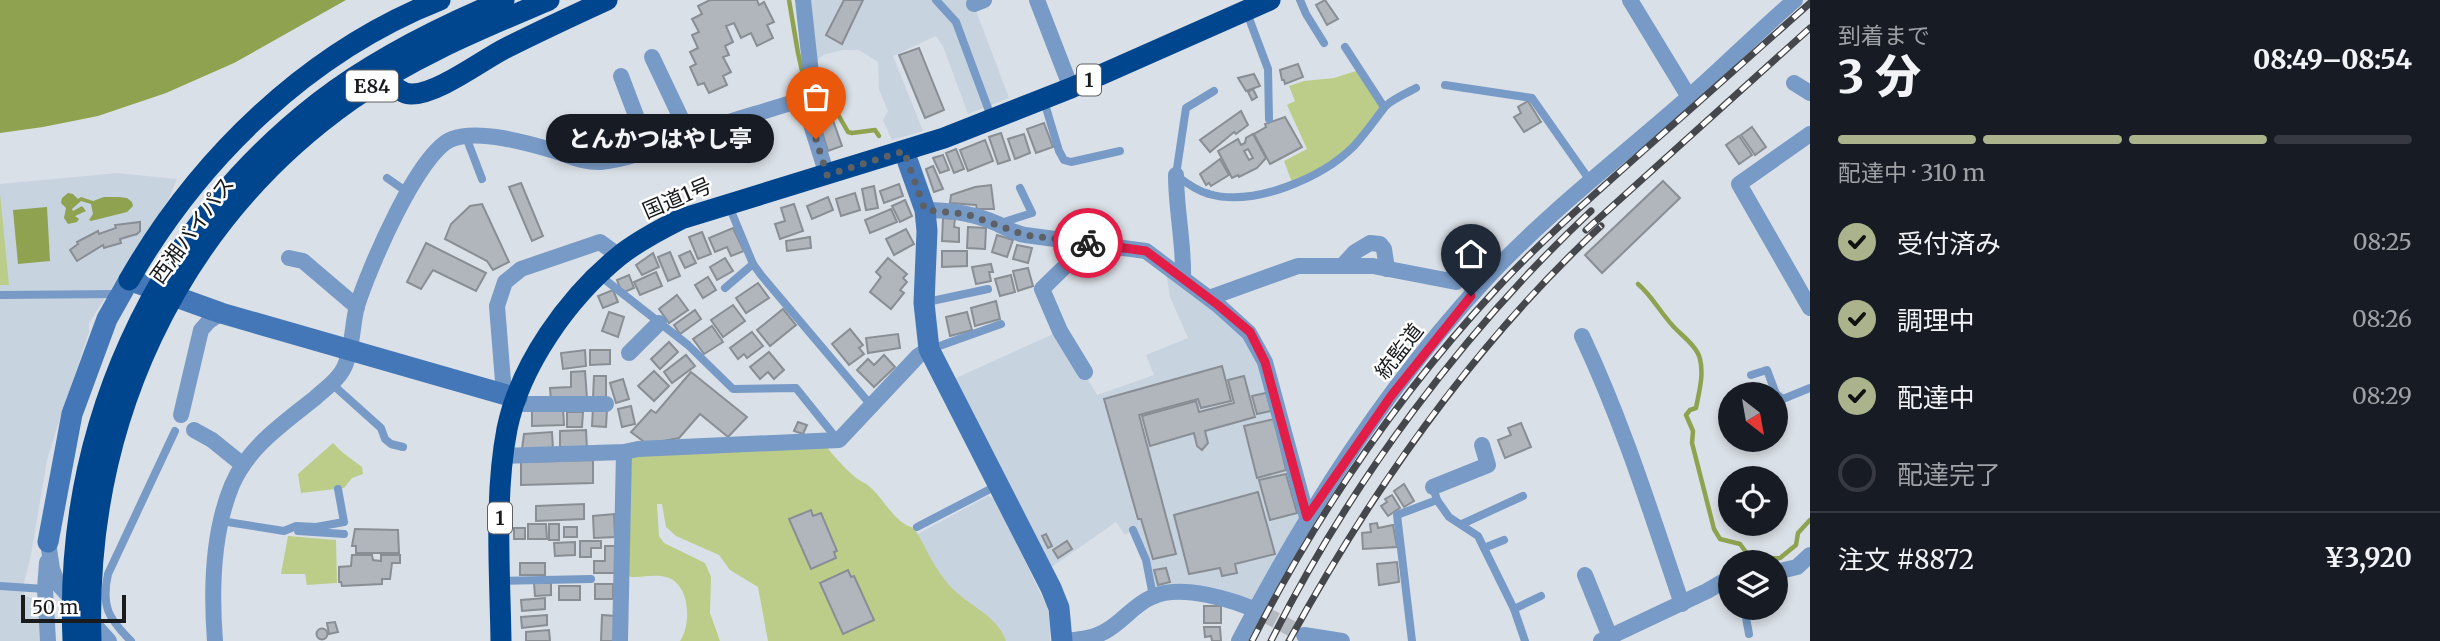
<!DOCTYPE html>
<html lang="ja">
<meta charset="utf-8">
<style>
body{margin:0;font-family:Merriweather,"Noto Sans JP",serif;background:#20242c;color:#f1f3f6;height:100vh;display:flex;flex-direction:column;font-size:26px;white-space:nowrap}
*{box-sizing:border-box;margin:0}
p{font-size:23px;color:#9ea1a6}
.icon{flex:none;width:38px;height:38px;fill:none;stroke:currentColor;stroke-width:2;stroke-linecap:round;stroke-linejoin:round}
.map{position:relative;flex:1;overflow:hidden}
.drawer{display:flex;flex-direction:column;background:#171b24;width:630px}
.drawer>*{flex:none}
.needle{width:46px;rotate:149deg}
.tools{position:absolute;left:1718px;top:382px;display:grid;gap:14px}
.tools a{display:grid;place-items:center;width:70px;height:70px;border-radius:50%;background:#171b24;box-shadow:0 4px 10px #0003;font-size:35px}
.scale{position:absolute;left:21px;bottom:18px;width:105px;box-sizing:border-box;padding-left:7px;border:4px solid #191b1d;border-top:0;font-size:19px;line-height:24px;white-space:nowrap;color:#191b1d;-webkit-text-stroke:5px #fff;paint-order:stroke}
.pin{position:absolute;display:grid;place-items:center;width:60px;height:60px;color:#fff;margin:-72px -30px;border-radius:50% 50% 50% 0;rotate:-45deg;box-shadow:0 0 7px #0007}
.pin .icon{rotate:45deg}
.courier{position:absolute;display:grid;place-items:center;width:70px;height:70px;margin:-35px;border:5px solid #e11d48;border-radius:50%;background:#fff;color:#222;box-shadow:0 2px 9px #0007}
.bubble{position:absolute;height:49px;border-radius:24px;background:#171b24;box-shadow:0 4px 10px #0003;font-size:23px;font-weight:800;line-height:49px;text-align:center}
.summary em{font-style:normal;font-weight:800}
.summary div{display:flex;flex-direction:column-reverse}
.summary{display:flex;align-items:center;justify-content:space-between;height:119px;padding:0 28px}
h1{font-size:46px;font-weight:800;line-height:52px}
.bar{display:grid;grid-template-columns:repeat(4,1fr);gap:10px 7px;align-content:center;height:84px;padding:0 28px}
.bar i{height:9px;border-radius:5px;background:#363941}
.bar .on{background:#abb38c}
.bar p{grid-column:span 4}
.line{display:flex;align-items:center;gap:18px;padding:0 28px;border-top:2px solid #363941}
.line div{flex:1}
ol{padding:0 28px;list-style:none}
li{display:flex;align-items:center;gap:21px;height:77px}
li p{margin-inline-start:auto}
li .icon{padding:7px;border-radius:50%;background:#abb38c;color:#111;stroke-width:4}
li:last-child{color:#9ea1a6}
li i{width:38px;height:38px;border:4px solid #363941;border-radius:50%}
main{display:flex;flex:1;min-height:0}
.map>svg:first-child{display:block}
.built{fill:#c8d3e0}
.green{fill:#bccd89}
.water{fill:#8fa250}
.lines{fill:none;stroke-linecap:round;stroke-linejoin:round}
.stream{stroke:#8fa250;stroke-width:4.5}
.building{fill:#b1b6bd;stroke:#898e94;stroke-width:2;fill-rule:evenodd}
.street-tunnel{stroke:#b3b9bf;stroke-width:16;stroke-dasharray:16 8;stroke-linecap:butt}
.lane{stroke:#789ac6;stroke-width:8}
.street{stroke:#789ac6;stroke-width:16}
.secondary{stroke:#4477b7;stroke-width:21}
.highway{stroke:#00468f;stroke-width:21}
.rail-casing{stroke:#44474b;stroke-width:7}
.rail{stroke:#fff;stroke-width:4.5;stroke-dasharray:13;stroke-linecap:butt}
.done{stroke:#5d6064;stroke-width:7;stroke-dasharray:0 12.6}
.route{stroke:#e11d48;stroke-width:9}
.labels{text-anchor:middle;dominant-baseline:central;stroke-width:5;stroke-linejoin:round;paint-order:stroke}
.shield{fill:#fff;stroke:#5e5f61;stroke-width:2}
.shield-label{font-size:19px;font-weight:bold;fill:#191b1d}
.street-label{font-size:21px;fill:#191b1d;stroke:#fff}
</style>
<main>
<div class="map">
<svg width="1810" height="641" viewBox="0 0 1810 641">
<rect width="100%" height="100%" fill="#dae0e7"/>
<!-- built -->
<g class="built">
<polygon points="803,0 972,0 1009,98 968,114 943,46 936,36 893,56 923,131 892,140 883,120 888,111 879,89 878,62 859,50 843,50 823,55 810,67"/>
<polygon points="117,173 177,179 168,200 89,323 89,332 55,434 47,460 31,555 23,587 25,596 33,599 37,605 40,641 0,641 0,184"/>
<polygon points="1165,265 1249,333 1307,517 1255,610 1205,595 1153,596 1146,560 1133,530 1125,535 1116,522 1043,573 947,382 1060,331 1097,395 1154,375 1146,355 1188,338 1170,297"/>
<polygon points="988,496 995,499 1047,607 1051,622 1050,641 997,641 939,583 914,536"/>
</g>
<!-- green -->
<g class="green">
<polygon points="1359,70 1384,107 1352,147 1293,185 1284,161 1307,149 1287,105 1295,101 1289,86 1304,81 1334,78"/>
<polygon points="0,193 9,285 0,285"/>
<path d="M822 441C832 454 843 467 856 478 860 481 866 483 870 487 885 500 894 523 914 528 925 545 932 564 945 580 962 604 996 612 1006 641H768L758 587 730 570 719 555 676 536 666 527 662 504H657L659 536 664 543 705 563 711 577 710 613 720 641H680C692 624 690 583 666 577 656 574 642 577 631 577L620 569 624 452Z"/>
<polygon points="333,443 342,452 362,467 363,474 352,478 344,488 301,493 298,474"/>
<polygon points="288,536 336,540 337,583 307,585 305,574 281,574"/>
</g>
<!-- water -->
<g class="water">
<polygon points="0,0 346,0 234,63 166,93 98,116 43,127 0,133"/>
<polygon points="68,193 73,194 78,199 81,197 93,201 104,197 119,197 127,198 132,202 133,206 127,212 91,221 89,220 93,214 91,204 81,201 72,209 73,211 82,206 86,211 75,216 79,219 77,222 68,224 64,218 66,208 61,203 62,198"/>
<polygon points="47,207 50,261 18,264 13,210"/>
</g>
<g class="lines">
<!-- stream -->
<g class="stream">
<polyline points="789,0 798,53 805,84"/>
<polyline points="816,94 832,104 848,132 852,133 875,130 879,136"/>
<path d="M1638 284C1652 296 1660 312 1673 326 1681 335 1697 346 1700 359 1704 375 1699 392 1696 408L1690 410 1686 415 1693 431 1692 443 1714 529 1720 539 1740 544 1751 559 1780 558 1796 545 1798 533 1810 520"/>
</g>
</g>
<!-- building -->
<g class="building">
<polygon points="710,0 757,0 759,5 764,2 774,22 767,25 773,38 757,46 751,33 741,38 734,23 726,26 733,42 725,46 729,55 723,57 731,72 723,76 727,85 709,93 704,83 698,85 690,67 696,64 690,52 698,48 692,35 699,32 692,19 702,14 698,6"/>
<polygon points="844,0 863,0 842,44 826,35"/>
<polygon points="1325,0 1338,19 1327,25 1316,5"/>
<polygon points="919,48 944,110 925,118 899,55"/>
<polygon points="1298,64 1303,77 1285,84 1284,80 1282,80 1280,70"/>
<polygon points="1254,74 1260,86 1246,91 1238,78"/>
<polygon points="1253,89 1257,97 1252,100 1248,92"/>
<polygon points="1528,101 1541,122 1524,132 1514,117 1521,113 1518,107"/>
<polygon points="1241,111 1248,125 1236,134 1234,132 1210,152 1200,140"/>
<polygon points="830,112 842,146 828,151 817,116"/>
<polygon points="1285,117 1302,147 1270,164 1254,134 1266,127 1265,124"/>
<polygon points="1044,123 1053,147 1036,153 1027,129"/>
<polygon points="1752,127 1766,147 1755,155 1741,135"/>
<polygon points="1001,133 1010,160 998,164 989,137"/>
<polygon points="1024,134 1030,153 1015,159 1008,139"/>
<path d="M1253 134 1266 158 1257 168 1239 177 1238 175 1232 178 1218 151 1238 139 1241 145 1245 143 1246 138ZM1248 149 1253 158 1249 160 1244 151Z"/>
<polygon points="1739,136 1752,155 1739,164 1726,145"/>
<polygon points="985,140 993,161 968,171 960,150"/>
<polygon points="956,149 964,169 954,173 946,153"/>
<polygon points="943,155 949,170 940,173 933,158"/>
<polygon points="1220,159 1229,175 1211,186 1209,183 1206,185 1200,174"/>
<polygon points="933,166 943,189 934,192 926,169"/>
<polygon points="1663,181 1680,198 1602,273 1585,255"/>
<polygon points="521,183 543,236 532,241 509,187"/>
<polygon points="899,184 903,196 884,203 880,191"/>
<polygon points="991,185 994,209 977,209 976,205 950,203 951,195 975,187"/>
<polygon points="874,186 878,208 866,210 862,189"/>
<polygon points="855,193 860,210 841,216 836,199"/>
<polygon points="828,197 833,210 812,219 807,206"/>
<polygon points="905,200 912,216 900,222 892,206"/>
<polygon points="482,204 509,262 493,270 487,261 445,239 451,224 470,206"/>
<polygon points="794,204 803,231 780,239 775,224 785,221 781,208"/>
<polygon points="891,209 897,222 870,233 865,220"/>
<polygon points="943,218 955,219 954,227 959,228 959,242 942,241"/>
<polygon points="140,222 140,231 137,234 120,239 121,243 107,247 104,248 103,245 77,261 70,250 78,244 77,242 98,231 99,234 116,228 115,225"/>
<polygon points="968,227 986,228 985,249 967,248"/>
<polygon points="733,228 744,251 731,256 727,247 715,252 709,238"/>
<polygon points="906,229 914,244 894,255 886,239"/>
<polygon points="702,232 711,254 698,259 689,237"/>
<polygon points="997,235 1013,240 1007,257 992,252"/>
<polygon points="810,237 811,248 787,251 786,241"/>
<polygon points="426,243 486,273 476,291 433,270 421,289 407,282"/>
<polygon points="1017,245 1032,248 1028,263 1013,259"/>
<polygon points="690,251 696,263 685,268 679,256"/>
<polygon points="942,251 967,251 967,266 942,267"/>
<polygon points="670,252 680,276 668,281 658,257"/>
<polygon points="653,253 659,267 642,275 636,265"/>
<polygon points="725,258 733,271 717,280 710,267"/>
<polygon points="888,258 907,274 903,278 907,282 900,290 904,293 891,309 870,292 881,277 876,272"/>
<polygon points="991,264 993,272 989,272 991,281 976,284 972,267"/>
<polygon points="1028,268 1033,286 1018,291 1013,271"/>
<polygon points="656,272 662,286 640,295 634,282"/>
<polygon points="629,275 634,288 622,293 617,280"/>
<polygon points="1011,275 1015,292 1000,296 995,279"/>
<polygon points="708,277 716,290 703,298 695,285"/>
<polygon points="758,283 769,298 746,313 736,298"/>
<polygon points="613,290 618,302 603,308 598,296"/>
<polygon points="677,295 688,310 669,323 659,309"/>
<polygon points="996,301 1000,319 975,326 971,308"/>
<polygon points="733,305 745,321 723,337 711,320"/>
<polygon points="783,309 796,325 770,346 757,330"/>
<polygon points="695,310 701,319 680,334 674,325"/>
<polygon points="609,312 624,317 618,337 602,331"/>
<polygon points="967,312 972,330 950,336 946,317"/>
<polygon points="712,326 723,342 704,354 693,339"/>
<polygon points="850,329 863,345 859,348 864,354 849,365 832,344"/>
<polygon points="752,332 763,346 747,358 744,354 738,359 730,348"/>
<polygon points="898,334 900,348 868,353 866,338"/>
<polygon points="669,342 678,352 660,369 651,359"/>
<polygon points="585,350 586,366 563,369 561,353"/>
<polygon points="590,350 610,350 610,364 590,365"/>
<polygon points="769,352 784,370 774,379 768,372 760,379 750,367"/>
<polygon points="686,355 695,366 672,383 664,372"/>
<polygon points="884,355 895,367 874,387 857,370 868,359 874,365"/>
<polygon points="1222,366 1231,401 1201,408 1198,399 1139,415 1176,554 1153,559 1141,519 1138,519 1104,399"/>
<polygon points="585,371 587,399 551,401 550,388 571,387 571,372"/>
<polygon points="654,371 669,386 654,401 638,386"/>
<polygon points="691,372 747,417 728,437 700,414 679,438 647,444 631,432 651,410 656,413"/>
<polygon points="594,376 606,376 606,399 593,398"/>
<polygon points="1244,376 1255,417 1205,431 1208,443 1202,450 1197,446 1194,433 1150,446 1142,416 1196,401 1199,412 1234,403 1228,380"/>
<polygon points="623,379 629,399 616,403 610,383"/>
<polygon points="1270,392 1275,410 1257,414 1252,396"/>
<polygon points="631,406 635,424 622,427 618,409"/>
<polygon points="532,407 563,407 564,425 532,426"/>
<polygon points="593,408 607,409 606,427 592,426"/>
<polygon points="567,412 583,412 582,427 567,427"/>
<polygon points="1274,419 1286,470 1257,478 1244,426"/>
<polygon points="798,422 807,425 803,434 794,431"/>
<polygon points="1521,423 1531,447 1505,458 1498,440 1511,435 1508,428"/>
<polygon points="586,430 587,449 560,449 560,431"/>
<polygon points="552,432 553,449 522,449 524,434"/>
<polygon points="593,460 593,483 521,485 521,462"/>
<polygon points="1286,474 1297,513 1270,520 1259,480"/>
<polygon points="1404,484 1414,501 1404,507 1394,491"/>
<polygon points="1258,492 1275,554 1235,564 1237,573 1222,576 1220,568 1189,574 1174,515"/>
<polygon points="1392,495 1400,508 1388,516 1381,506 1387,502 1385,499"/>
<polygon points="584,504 584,519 536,521 536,506"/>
<polygon points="811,510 813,516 821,513 837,551 834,552 836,558 811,569 789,519"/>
<polygon points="614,514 615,537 594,538 593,516"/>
<polygon points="1377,523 1378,528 1393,525 1397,547 1363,549 1362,533 1371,532 1370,524"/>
<polygon points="528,524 546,524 547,539 528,539"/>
<rect x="549" y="524" width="10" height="16"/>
<rect x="564" y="527" width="13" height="10"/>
<rect x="514" y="528" width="11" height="11"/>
<polygon points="355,529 398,530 399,553 356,553 356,546 352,546"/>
<polygon points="1046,534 1052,546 1048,548 1042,536"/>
<polygon points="580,541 601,541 601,548 591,548 591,557 580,557"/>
<polygon points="1067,541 1072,549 1058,558 1053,550"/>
<polygon points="575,542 575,555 555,556 554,543"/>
<polygon points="605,546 616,546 616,573 594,573 594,561 605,561"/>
<polygon points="352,555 372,555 373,560 381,561 381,555 400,555 400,563 392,563 390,579 382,579 382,584 342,586 341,582 339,582 339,567 351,566"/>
<polygon points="1397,562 1399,582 1379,585 1377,564"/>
<rect x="520" y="563" width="25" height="12"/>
<polygon points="1166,568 1170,582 1158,585 1154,570"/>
<polygon points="848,570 851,577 854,576 874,620 843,634 820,583"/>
<polygon points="534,583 551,583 551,595 535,596"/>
<rect x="595" y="584" width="18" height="15"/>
<rect x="559" y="586" width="21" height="14"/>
<polygon points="545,598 545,609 522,611 521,600"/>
<rect x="1204" y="606" width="17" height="17"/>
<polygon points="547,615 547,625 522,628 521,617"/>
<polygon points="602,615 616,616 616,641 601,641"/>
<polygon points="335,622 338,632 329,634 327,623"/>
<polygon points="1204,627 1220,627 1221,641 1212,641 1211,636 1205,637"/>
<circle cx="322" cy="634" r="5.5"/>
<polygon points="549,630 550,641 526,641 526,632"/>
</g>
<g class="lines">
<!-- street-tunnel -->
<polyline class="street-tunnel" points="1262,613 1304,635"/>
<!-- lane -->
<g class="lane">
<polyline points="936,0 956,22 992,119"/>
<polyline points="1300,0 1306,14 1324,43"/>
<polyline points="1247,13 1268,69 1269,119"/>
<polyline points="1345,47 1384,107"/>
<polyline points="1445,85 1532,98 1591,182"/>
<path d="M1214 91 1186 108 1176 175C1186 183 1197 191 1209 194 1254 207 1322 178 1354 146 1365 134 1374 121 1384 108 1390 100 1407 93 1416 88"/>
<polyline points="1044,101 1059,151 1064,160 1071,162 1120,151"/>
<polyline points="466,137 482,179"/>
<polyline points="387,178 407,192"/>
<polyline points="729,206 753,264 761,275 870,404"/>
<polyline points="1001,223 1032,213 1020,188"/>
<polyline points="599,275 688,345 733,389 796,388 837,439"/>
<polyline points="725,288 753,264"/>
<polyline points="0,295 118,294"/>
<polyline points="927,302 988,289"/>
<polyline points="931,349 1001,324"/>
<polyline points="1751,375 1767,370 1776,394"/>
<polyline points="332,384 381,428 385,439 391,444 403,447"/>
<polyline points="1776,394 1783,399 1810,388"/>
<polyline points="1433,487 1437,500 1449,517 1478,536 1514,609 1525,641"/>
<polyline points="221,521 284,531 296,526 316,527 344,522 338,489"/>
<polyline points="1462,524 1523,496"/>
<polyline points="917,527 996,486"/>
<polyline points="1133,530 1146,560 1153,596"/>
<polyline points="298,531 344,534"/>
<polyline points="1484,548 1504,540"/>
<polyline points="500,581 591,579"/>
<polyline points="0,586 45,589"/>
<polyline points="1744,607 1749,634"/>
<polyline points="1514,609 1541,596"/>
<path d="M131 641C108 618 101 606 108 574L175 431"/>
<polyline points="1412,641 1397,515 1437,500"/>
</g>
<!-- street -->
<g class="street">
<polyline points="1037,0 1071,88"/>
<polyline points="1630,0 1689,97"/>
<polyline points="974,4 984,0"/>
<polyline points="652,57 689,135"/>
<polyline points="621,76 649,150"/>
<polyline points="1794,83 1810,93"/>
<polyline points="803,99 808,94 812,82 803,0"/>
<polyline points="1810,134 1739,184 1810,308"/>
<path d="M1176 175C1176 210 1184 243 1183 277"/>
<path d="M925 210C949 210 976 214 998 224 1008 229 1014 233 1025 235L1146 251 1218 305 1249 333 1265 362 1307 517"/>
<polyline points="289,258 303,261 357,307"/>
<polyline points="1343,265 1355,252 1370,243 1380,244 1384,249 1387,269"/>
<polyline points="1209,298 1298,266 1373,266 1456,282"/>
<path d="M1582 336C1623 423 1651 513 1682 604"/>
<polyline points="629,353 659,323"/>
<polyline points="1085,372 1060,331 1042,289 1089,243"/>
<polyline points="504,394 497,306 505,282 521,269 600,242 619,256"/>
<polyline points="515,404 606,404"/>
<polyline points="181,415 201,330 209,321 221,313"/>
<polyline points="194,430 212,440 243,465"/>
<polyline points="503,456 624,452 638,449 839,440 918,356 929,349"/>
<polyline points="1433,487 1488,465 1482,445"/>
<polyline points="48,542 52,569 58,584 109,641"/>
<polyline points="47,562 45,589 48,641"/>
<polyline points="1776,572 1797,567 1810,555"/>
<polyline points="1585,575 1610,637"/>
<polyline points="1304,635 1342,641"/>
<path d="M215 641C211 590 212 533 232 485 248 447 284 423 315 398 326 388 341 378 346 363 353 345 352 325 357 306 368 271 418 152 452 139 479 129 528 143 555 151 571 156 584 163 601 162 631 159 659 146 687 136 725 122 764 112 803 99L827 175"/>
<polyline points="620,641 624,452"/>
<path d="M1062 641C1076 640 1091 639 1104 632 1122 623 1133 605 1152 597 1180 583 1235 600 1262 613"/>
<path d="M1239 641C1306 512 1386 387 1485 280 1547 213 1621 157 1690 96 1725 65 1759 31 1795 0"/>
<polyline points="1601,641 1707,591 1731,577"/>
</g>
<!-- secondary -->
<g class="secondary">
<polyline points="904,151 925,210 927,231 924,303 929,349 1051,588 1059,608 1062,641"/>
<polyline points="48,542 72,414 107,319 129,280 221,313 517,398"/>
</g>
<!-- highway -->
<g class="highway">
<path d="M376 70C387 77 396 93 411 94 436 95 481 61 504 49 538 32 572 16 607 0"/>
<path d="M129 280C199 158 308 52 440 0"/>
<path d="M73 641C64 431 152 232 319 102 375 59 439 27 504 0"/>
<path d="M91 641C84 427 174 225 351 100 412 57 481 29 549 0"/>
<path d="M501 641C500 573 494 496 507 429 520 365 568 298 618 257 636 242 659 230 681 219L944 138 1071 88 1270 0"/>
</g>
<!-- rail casing -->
<g class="rail-casing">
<g id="rail">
<polyline points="1586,230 1810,28"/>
<path d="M1252 641C1318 512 1401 391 1500 285 1545 237 1594 195 1643 151 1699 102 1754 53 1810 3"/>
<path d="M1271 641C1349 485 1463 331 1591 211"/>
<path d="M1289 641C1373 488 1473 345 1601 226"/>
</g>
</g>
<!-- rail -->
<use href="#rail" class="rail"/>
</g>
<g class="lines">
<!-- done -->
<polyline class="done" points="816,139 827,175 904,151 925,210 966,214 1025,235 1088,243"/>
<!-- route -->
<polyline class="route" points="1088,243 1146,251 1218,305 1250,332 1265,362 1307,517 1391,396 1471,296"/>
</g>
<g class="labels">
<!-- shield labels -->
<g class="shield">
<rect x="1077" y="64.5" width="24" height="31" rx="5"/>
<rect x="346" y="70.5" width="52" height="31" rx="5"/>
<rect x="488" y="502.5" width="24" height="31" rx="5"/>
</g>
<g class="shield-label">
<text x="1089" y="80">1</text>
<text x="372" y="86">E84</text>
<text x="500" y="518">1</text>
</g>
<!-- street labels -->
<g class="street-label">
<text transform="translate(677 198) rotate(-23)">国道1号</text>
<text transform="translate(192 230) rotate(-54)">西湘バイパス</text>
<text transform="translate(1399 351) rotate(-52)">統監道</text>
</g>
</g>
</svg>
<div class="tools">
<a><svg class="needle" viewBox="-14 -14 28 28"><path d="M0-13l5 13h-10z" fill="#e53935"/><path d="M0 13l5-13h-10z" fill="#9ea1a6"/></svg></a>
<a><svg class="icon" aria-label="locate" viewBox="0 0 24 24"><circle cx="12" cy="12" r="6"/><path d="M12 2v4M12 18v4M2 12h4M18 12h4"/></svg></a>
<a><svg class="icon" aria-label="layers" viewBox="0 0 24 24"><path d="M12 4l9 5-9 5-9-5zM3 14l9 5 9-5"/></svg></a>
</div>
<div class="scale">50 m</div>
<div class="pin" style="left:816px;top:139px;background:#ea580c"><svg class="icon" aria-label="bag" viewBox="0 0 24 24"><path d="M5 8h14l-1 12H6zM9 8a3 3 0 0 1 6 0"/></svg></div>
<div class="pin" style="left:1471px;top:296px;background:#1f2937"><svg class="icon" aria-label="home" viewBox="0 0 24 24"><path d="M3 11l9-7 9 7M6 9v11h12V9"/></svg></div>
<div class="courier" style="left:1088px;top:243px"><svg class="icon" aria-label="bike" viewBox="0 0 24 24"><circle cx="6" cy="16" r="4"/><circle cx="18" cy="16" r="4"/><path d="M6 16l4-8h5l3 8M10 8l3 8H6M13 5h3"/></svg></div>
<div class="bubble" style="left:546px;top:114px;width:228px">とんかつはやし亭</div>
</div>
<section class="drawer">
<div class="summary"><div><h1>3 分</h1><p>到着まで</p></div><em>08:49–08:54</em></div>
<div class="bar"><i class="on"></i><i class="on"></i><i class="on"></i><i></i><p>配達中 · 310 m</p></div>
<ol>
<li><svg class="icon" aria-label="check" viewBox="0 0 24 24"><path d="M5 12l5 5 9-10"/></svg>受付済み<p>08:25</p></li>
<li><svg class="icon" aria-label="check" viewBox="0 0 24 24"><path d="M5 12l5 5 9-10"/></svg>調理中<p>08:26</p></li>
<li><svg class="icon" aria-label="check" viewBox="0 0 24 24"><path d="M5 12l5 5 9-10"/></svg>配達中<p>08:29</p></li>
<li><i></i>配達完了</li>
</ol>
<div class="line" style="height:91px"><div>注文 #8872</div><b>¥3,920</b></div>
</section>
</main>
